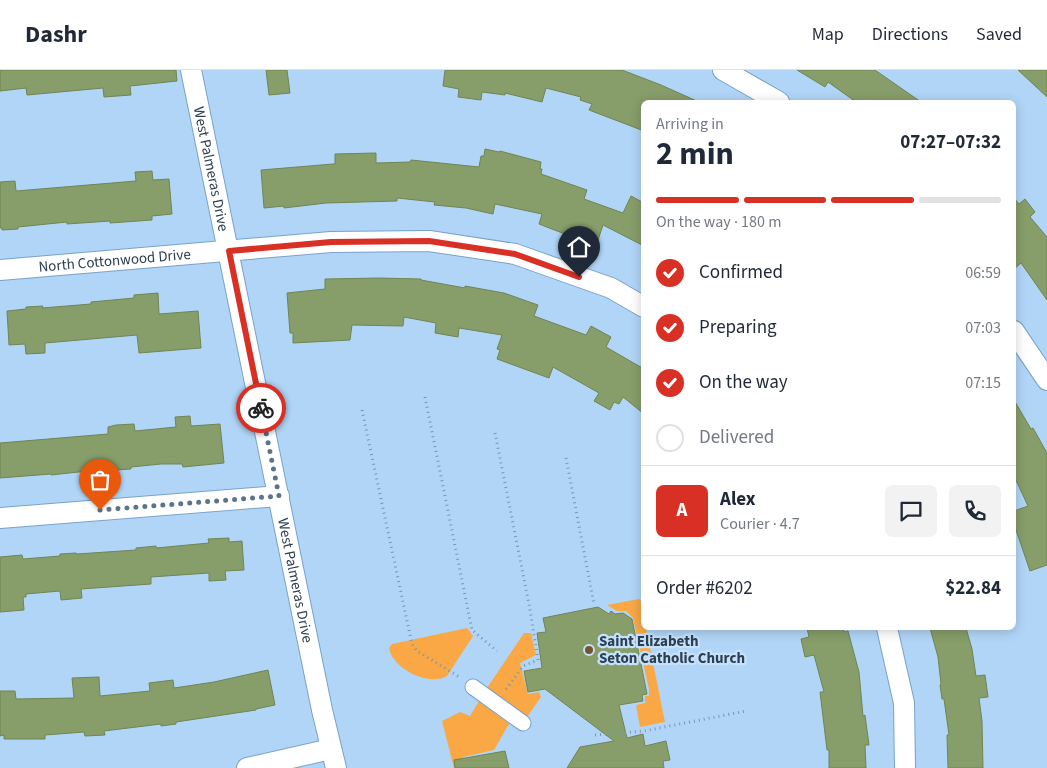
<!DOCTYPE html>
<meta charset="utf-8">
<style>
body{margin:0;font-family:"Source Sans 3",sans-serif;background:#f2f2f3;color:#1f2937;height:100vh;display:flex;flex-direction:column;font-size:19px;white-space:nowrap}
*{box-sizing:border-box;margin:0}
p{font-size:16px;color:#747a83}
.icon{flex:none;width:28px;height:28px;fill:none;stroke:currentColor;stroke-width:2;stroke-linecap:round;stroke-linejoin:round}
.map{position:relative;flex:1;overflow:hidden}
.side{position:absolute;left:641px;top:30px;width:375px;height:530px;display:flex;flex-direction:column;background:#fff;border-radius:8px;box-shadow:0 2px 12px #0003}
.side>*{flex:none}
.pin{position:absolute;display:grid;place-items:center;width:42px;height:42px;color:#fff;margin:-51px -21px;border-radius:50% 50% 50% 0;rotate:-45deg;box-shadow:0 0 5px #0007}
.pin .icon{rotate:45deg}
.courier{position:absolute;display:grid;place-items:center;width:50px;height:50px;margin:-25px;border:4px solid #d93025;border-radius:50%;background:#fff;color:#222;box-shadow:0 1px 6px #0007}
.head em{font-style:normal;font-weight:700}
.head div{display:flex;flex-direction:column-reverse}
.head{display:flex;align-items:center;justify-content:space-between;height:85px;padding:0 15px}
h1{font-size:32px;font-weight:700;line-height:38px}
.bar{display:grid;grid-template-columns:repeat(4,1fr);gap:8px 5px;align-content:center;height:60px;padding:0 15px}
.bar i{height:6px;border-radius:4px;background:#e0e1e3}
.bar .on{background:#d93025}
.bar p{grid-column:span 4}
.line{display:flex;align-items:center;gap:12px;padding:0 15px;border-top:1px solid #e0e1e3}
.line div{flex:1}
.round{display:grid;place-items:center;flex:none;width:52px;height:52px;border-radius:8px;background:#f2f2f3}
ol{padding:0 15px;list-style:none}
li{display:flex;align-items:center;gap:15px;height:55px}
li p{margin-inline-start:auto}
li .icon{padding:5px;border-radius:50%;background:#d93025;color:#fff;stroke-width:4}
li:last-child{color:#747a83}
li i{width:28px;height:28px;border:2px solid #e0e1e3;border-radius:50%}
header{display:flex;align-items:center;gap:30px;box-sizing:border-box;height:70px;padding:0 25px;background:#fff;border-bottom:1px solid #e0e1e3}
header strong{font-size:24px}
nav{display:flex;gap:28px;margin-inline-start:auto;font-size:18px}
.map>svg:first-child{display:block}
.green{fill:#f9a845}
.building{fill:#879d6a;stroke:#6f8553}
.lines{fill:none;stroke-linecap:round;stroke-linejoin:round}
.pedestrian-casing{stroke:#77a2cb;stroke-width:17}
.minor-casing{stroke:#77a2cb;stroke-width:22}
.path{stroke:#7996b0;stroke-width:3;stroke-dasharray:1 4;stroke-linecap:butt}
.pedestrian{stroke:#fff;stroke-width:15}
.minor{stroke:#fff;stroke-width:20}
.done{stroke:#5b748a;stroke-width:5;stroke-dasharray:0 9}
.route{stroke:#d93025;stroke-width:6}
.poi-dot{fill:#76532c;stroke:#c6e1fb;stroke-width:2}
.labels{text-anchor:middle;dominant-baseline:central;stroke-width:4.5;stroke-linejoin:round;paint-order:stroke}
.street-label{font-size:15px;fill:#2d3f50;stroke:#c6e1fb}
.poi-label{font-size:15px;font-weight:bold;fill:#2d3f50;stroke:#c6e1fb;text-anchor:start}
</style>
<header>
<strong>Dashr</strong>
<nav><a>Map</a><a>Directions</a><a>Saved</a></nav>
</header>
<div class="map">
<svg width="1047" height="698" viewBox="0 0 1047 698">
<rect width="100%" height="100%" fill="#b1d5f7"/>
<!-- green -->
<g class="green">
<polygon points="639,529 641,531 644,545 644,558 646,558 665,652 640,657 636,635 645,633 645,626 649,626 649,619 633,548 626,541 617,541 607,535"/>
<path d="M467 558 473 566 447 606C428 617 392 598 389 578L392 574Z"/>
<polygon points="524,563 531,563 536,585 520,593 528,624 539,622 541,627 527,647 487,618"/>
<polygon points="479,631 510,652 494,680 463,687 465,698 454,698 442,651 460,642 470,646"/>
</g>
<!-- building -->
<g class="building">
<polygon points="0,0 176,0 177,11 130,16 131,25 104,27 103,18 27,25 26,18 0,21"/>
<polygon points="266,0 287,0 290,23 269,25"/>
<polygon points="445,0 622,0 661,15 699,32 644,32 644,61 589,40 592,34 580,30 581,27 546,18 542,32 505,23 505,25 482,22 481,30 458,27 459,19 443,16"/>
<polygon points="797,0 875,0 921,32 856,32 828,12 825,17"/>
<polygon points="1018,0 1047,0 1047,27"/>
<polygon points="485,79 499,82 500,81 541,92 540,99 542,99 541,104 587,120 584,129 623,143 631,126 644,133 644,176 603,155 596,176 539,154 542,144 495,134 493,144 466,138 434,135 435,132 397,128 397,131 326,133 284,138 284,136 264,138 261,100 333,94 335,94 335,84 376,83 376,93 410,92 411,90 479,97 481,86 484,86"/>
<polygon points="152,101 153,110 169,109 172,144 152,146 152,150 110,153 110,151 67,154 67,152 18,157 18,159 2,160 2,158 0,158 0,112 15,111 16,121 136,111 135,102"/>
<polygon points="1014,128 1019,134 1025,129 1035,142 1030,147 1047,167 1047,230 1021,193 1014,199"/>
<polygon points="379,208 421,209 421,210 465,218 465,216 504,223 538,235 534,246 586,265 591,256 611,267 606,277 644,299 644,344 623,327 619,334 614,332 610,340 594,331 599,323 553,297 549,308 497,289 500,280 497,279 502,265 459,258 458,267 435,263 436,253 404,247 403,256 352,255 350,270 293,273 293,263 290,263 287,223 325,219 325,209"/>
<polygon points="158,223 159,244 198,241 201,278 139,283 137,265 45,273 45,283 26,284 25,274 9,275 7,241 26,239 26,237 43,236 42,238 91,234 91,232 134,228 134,225"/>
<polygon points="1014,330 1031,359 1033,358 1047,383 1047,495 1030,501 1014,454 1014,441 1028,436 1014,406"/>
<polygon points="190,346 191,356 220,354 224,393 183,397 182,394 161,394 131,397 131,399 115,400 115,398 51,405 51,404 0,408 0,373 108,364 108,357 116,355 134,354 135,361 176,357 175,347"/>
<polygon points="229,468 229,472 242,471 244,500 225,501 226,510 209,511 209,503 151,507 151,514 81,519 82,528 61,530 60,521 26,524 26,527 23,527 24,540 0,542 0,487 22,485 23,489 60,486 60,484 76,483 77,484 136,480 136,478 156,476 156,478 209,473 208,469"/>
<polygon points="598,537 609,544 611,541 615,544 623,543 632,549 647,624 642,625 643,631 619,635 627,668 643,664 645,676 666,671 670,690 663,691 664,698 567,698 580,677 614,671 545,619 528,622 524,601 542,598 537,563 546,562 543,548"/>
<polygon points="807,558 843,558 844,562 848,561 859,602 863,646 865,645 869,675 865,675 866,698 829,698 829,680 827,680 820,622 824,622 814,585 805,587 801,569 809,567"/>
<polygon points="930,558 966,558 972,579 976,606 985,605 988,627 979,628 982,651 983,698 948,698 947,665 949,665 944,629 942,629 940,615 941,614 938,587"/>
<polygon points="268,600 275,635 256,639 256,640 176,652 176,654 161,656 161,654 104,661 105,665 85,666 84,662 45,665 45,669 4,669 4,665 0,666 0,621 15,621 16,629 74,628 72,608 99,607 100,626 150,621 149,613 173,610 174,618 214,612"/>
<polygon points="505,681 509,698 455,698 454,690"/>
</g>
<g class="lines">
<!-- pedestrian casing -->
<g class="pedestrian-casing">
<polyline id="pedestrian" points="473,617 523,653"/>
</g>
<!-- minor casing -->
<g class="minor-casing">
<g id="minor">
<path id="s1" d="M191 0 322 640 336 698"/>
<polyline points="723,0 779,32"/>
<path id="s2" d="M0 200 331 172 429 171 515 184 611 218 644 237"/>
<polyline points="1014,261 1047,310"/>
<polyline points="0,448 279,426"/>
<polyline points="887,558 904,633 905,698"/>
<polyline points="247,698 331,679"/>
</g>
</g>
<!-- path -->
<g class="path">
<polyline points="425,327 472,560 497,581"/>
<polyline points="362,340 412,574 417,581 461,608"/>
<polyline points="495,363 529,534 538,590 523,596 505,621"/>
<polyline points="566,388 594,534"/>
<polyline points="595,665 644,661 746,641"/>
</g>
<!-- pedestrian -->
<use href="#pedestrian" class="pedestrian"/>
<!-- minor -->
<use href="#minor" class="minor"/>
</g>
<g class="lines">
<!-- done -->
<polyline class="done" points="100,440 279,426 261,338"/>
<!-- route -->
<polyline class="route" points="261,338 229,181 331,172 429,171 515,184 579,207"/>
</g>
<!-- markers -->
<circle class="poi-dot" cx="589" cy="580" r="5"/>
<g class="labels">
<!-- street labels -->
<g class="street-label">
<text stroke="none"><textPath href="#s1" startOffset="101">West Palmeras Drive</textPath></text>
<text stroke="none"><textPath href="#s2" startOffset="115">North Cottonwood Drive</textPath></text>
<text stroke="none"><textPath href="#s1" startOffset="521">West Palmeras Drive</textPath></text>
</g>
<!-- poi labels -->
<g class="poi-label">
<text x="599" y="571">Saint Elizabeth<tspan x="599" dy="17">Seton Catholic Church</tspan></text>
</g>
</g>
</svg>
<div class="pin" style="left:100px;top:440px;background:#ea580c"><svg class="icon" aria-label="bag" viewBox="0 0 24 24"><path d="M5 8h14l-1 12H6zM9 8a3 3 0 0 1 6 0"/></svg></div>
<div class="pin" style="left:579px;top:207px;background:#1f2937"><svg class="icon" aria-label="home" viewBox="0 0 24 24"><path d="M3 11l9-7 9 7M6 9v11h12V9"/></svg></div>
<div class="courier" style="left:261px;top:338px"><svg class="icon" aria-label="bike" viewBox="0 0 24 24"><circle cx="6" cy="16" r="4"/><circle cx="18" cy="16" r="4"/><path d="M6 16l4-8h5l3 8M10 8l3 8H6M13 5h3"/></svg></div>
<section class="side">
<div class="head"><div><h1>2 min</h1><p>Arriving in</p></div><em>07:27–07:32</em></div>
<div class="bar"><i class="on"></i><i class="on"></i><i class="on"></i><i></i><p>On the way · 180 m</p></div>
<ol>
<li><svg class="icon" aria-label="check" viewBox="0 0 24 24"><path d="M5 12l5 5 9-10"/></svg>Confirmed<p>06:59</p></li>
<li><svg class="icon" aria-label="check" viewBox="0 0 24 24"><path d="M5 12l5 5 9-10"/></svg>Preparing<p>07:03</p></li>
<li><svg class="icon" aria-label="check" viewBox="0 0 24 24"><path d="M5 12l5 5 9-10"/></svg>On the way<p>07:15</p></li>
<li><i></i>Delivered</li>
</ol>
<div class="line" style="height:90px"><b class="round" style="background:#d93025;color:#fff">A</b><div><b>Alex</b><p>Courier · 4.7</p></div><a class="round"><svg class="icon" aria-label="chat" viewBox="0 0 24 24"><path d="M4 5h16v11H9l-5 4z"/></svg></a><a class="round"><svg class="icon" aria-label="phone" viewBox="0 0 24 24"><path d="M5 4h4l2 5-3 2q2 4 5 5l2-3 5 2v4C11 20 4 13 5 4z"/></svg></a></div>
<div class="line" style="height:65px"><div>Order #6202</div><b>$22.84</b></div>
</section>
</div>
